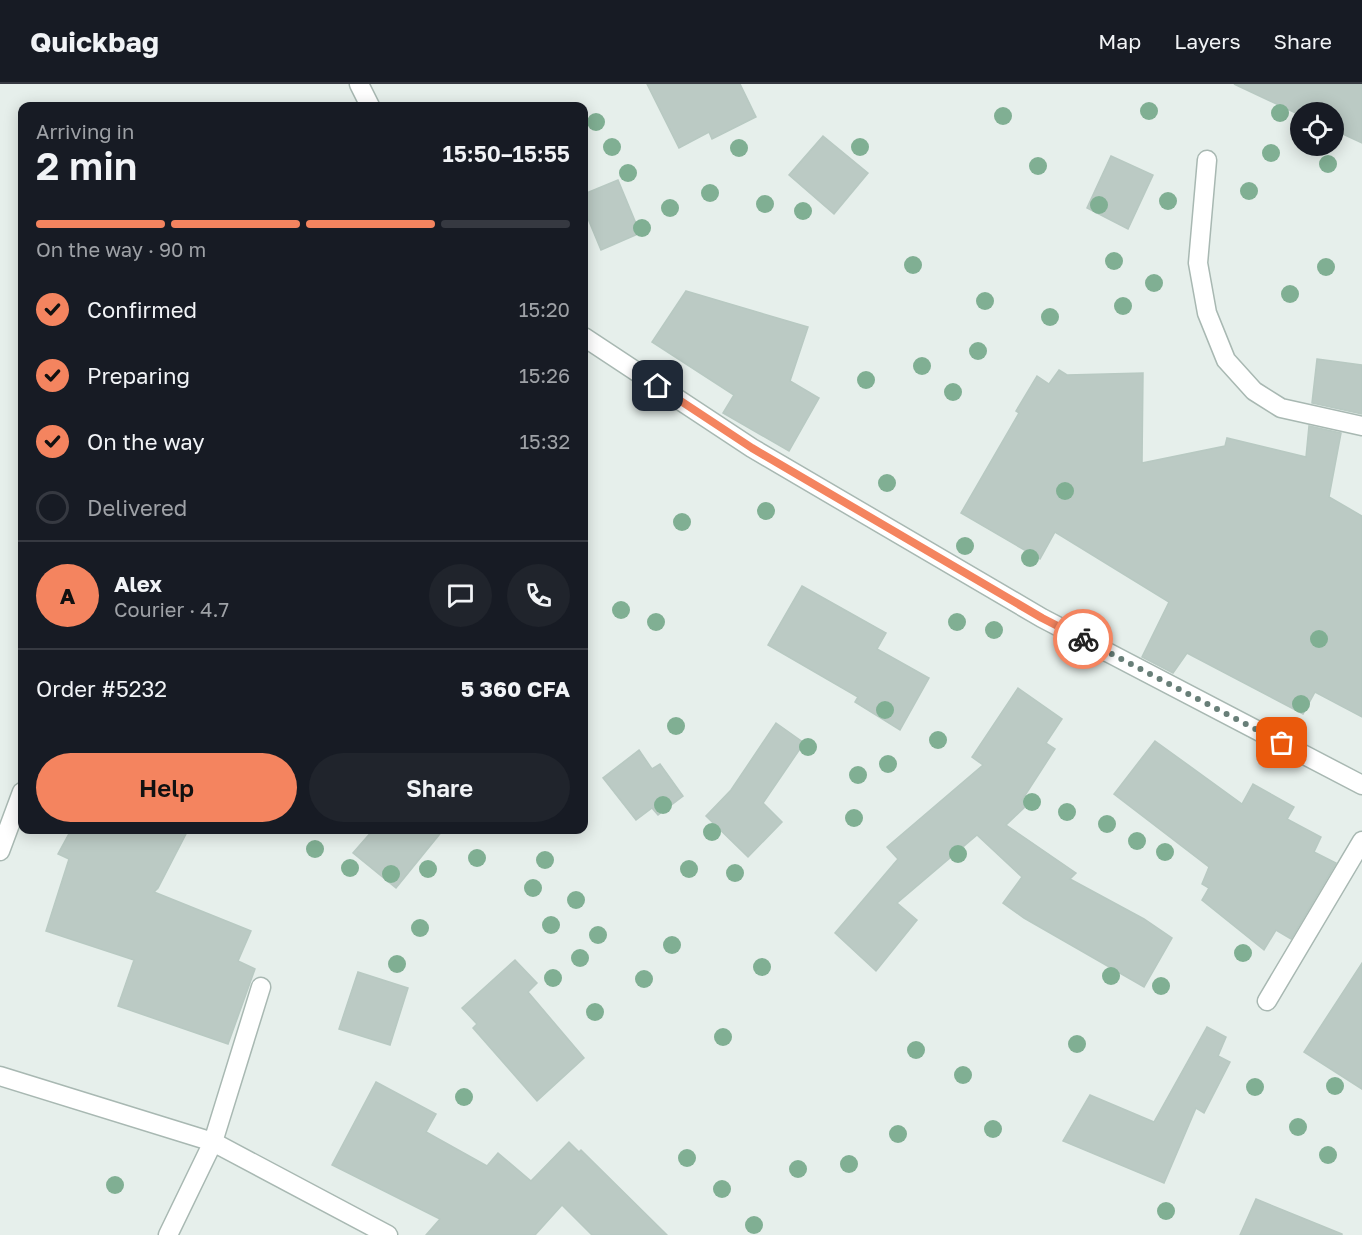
<!DOCTYPE html>
<meta charset="utf-8">
<style>
body{margin:0;font-family:"Golos Text",sans-serif;background:#20242c;color:#f1f3f6;height:100vh;display:flex;flex-direction:column;font-size:22px;white-space:nowrap}
*{box-sizing:border-box;margin:0}
p{font-size:20px;color:#9ea1a6}
.icon{flex:none;width:33px;height:33px;fill:none;stroke:currentColor;stroke-width:2;stroke-linecap:round;stroke-linejoin:round}
.map{position:relative;flex:1;overflow:hidden}
.drawer{position:absolute;left:18px;top:18px;width:570px;height:732px;display:flex;flex-direction:column;background:#171b24;border-radius:12px;box-shadow:0 3px 15px #0003}
.drawer>*{flex:none}
.tools{position:absolute;left:1290px;top:18px;display:grid;gap:12px}
.tools a{display:grid;place-items:center;width:54px;height:54px;border-radius:50%;background:#171b24;box-shadow:0 3px 15px #0003;font-size:30px}
.pin{position:absolute;display:grid;place-items:center;width:51px;height:51px;color:#fff;margin:-26px;border-radius:12px;box-shadow:0 3px 9px #0006}
.courier{position:absolute;display:grid;place-items:center;width:60px;height:60px;margin:-30px;border:4px solid #f4845f;border-radius:50%;background:#fff;color:#222;box-shadow:0 2px 8px #0007}
.summary em{font-style:normal;font-weight:600}
.summary div{display:flex;flex-direction:column-reverse}
.summary{display:flex;align-items:center;justify-content:space-between;height:102px;padding:0 18px}
h1{font-size:39px;font-weight:600;line-height:45px}
.bar{display:grid;grid-template-columns:repeat(4,1fr);gap:9px 6px;align-content:center;height:72px;padding:0 18px}
.bar i{height:8px;border-radius:4px;background:#363941}
.bar .current{background:#f4845f}
.bar p{grid-column:span 4}
.line{display:flex;align-items:center;gap:15px;padding:0 18px;border-top:2px solid #363941}
.line div{flex:1}
.round{display:grid;place-items:center;flex:none;width:63px;height:63px;border-radius:32px;background:#20242c}
ol{padding:0 18px;list-style:none}
li{display:flex;align-items:center;gap:18px;height:66px}
li p{margin-inline-start:auto}
li .icon{padding:6px;border-radius:50%;background:#f4845f;color:#111;stroke-width:4}
li:last-child{color:#9ea1a6}
li i{width:33px;height:33px;border:3px solid #363941;border-radius:50%}
.action{display:flex;gap:12px;margin-top:auto;padding:12px 18px}
.action a{flex:1;height:69px;border-radius:36px;background:#f4845f;color:#111;font-size:24px;font-weight:600;line-height:69px;text-align:center}
.action a+a{background:#20242c;color:#f1f3f6}
header{display:flex;align-items:center;gap:36px;box-sizing:border-box;height:84px;padding:0 30px;background:#171b24;border-bottom:2px solid #363941}
header strong{font-size:28px}
nav{display:flex;gap:33px;margin-inline-start:auto;font-size:21px}
.map>svg:first-child{display:block}
.building{fill:#bbcac4;stroke:#b8c9c2;stroke-width:1.5}
.lines{fill:none;stroke-linecap:round;stroke-linejoin:round}
.minor-casing{stroke:#a8b8b2;stroke-width:21}
.minor{stroke:#fff;stroke-width:18}
.tree{fill:#80af93}
.done{stroke:#687f78;stroke-width:6;stroke-dasharray:0 10.8}
.route{stroke:#f4845f;stroke-width:8}
</style>
<header>
<strong>Quickbag</strong>
<nav><a>Map</a><a>Layers</a><a>Share</a></nav>
</header>
<div class="map">
<svg width="1362" height="1151" viewBox="0 0 1362 1151">
<rect width="100%" height="100%" fill="#e6efeb"/>
<!-- building -->
<g class="building">
<polygon points="647,0 740,0 756,33 712,55 709,48 679,64"/>
<polygon points="1234,0 1362,0 1362,59 1334,46 1334,28 1300,28 1300,31"/>
<polygon points="823,52 868,89 834,130 789,91"/>
<polygon points="1111,72 1153,91 1128,145 1087,124"/>
<polygon points="618,96 640,149 601,166 584,125 584,110"/>
<polygon points="686,207 808,243 790,297 819,314 789,367 723,329 734,311 652,258"/>
<polygon points="1317,275 1362,281 1362,330 1312,319"/>
<polygon points="1059,286 1067,291 1143,289 1142,379 1225,362 1227,354 1306,373 1309,342 1341,349 1329,413 1362,432 1362,633 1315,608 1303,630 1187,569 1173,589 1142,573 1169,518 1055,448 1040,475 961,429 1019,329 1016,327 1037,292 1049,300"/>
<polygon points="802,502 886,549 877,565 929,594 900,646 855,618 858,613 768,561"/>
<polygon points="1018,604 1062,635 1046,659 1055,665 1022,716 1027,721 1006,741 1076,789 1070,795 1144,835 1172,854 1144,903 1024,834 1003,819 1022,793 977,751 897,819 917,836 876,887 835,849 898,775 887,763 983,681 972,673"/>
<polygon points="776,639 804,659 763,719 782,738 748,773 706,732 731,706"/>
<polygon points="1155,657 1242,720 1253,700 1294,723 1287,735 1321,753 1314,768 1336,779 1291,855 1276,846 1264,866 1202,816 1209,804 1202,800 1209,783 1114,710"/>
<polygon points="639,666 652,685 660,680 683,712 658,731 652,724 636,736 603,694"/>
<polygon points="71,746 188,746 158,804 154,808 251,847 238,877 255,885 228,960 118,922 134,876 46,847 69,775 58,770"/>
<polygon points="373,746 443,746 396,804 353,769"/>
<polygon points="515,876 537,899 528,908 584,974 537,1017 473,944 477,940 462,924"/>
<polygon points="1362,879 1362,1005 1304,968"/>
<polygon points="358,888 408,904 390,961 339,945"/>
<polygon points="1207,943 1226,953 1218,972 1230,978 1204,1029 1196,1024 1164,1099 1063,1057 1090,1011 1154,1038"/>
<polygon points="376,998 436,1030 426,1048 487,1082 498,1069 531,1097 569,1058 579,1068 581,1066 667,1151 592,1151 562,1121 535,1151 426,1151 440,1135 332,1081"/>
<polygon points="1256,1115 1342,1150 1342,1151 1240,1151"/>
</g>
<g class="lines">
<!-- minor casing -->
<g class="minor-casing">
<g id="minor">
<polyline points="359,0 370,22"/>
<polyline points="1207,76 1198,179 1207,229 1226,276 1254,307 1281,324 1362,342"/>
<polyline points="584,253 752,364 1042,534 1362,701"/>
<polyline points="0,767 22,708"/>
<polyline points="1267,917 1362,757"/>
<polyline points="0,992 213,1058 388,1151"/>
<polyline points="168,1151 213,1058 261,903"/>
</g>
</g>
<!-- minor -->
<use href="#minor" class="minor"/>
</g>
<!-- trees -->
<g class="tree">
<circle cx="1149" cy="27" r="9"/>
<circle cx="1280" cy="29" r="9"/>
<circle cx="1003" cy="32" r="9"/>
<circle cx="596" cy="38" r="9"/>
<circle cx="612" cy="63" r="9"/>
<circle cx="860" cy="63" r="9"/>
<circle cx="739" cy="64" r="9"/>
<circle cx="1271" cy="69" r="9"/>
<circle cx="1328" cy="80" r="9"/>
<circle cx="1038" cy="82" r="9"/>
<circle cx="628" cy="89" r="9"/>
<circle cx="1249" cy="107" r="9"/>
<circle cx="710" cy="109" r="9"/>
<circle cx="1168" cy="117" r="9"/>
<circle cx="765" cy="120" r="9"/>
<circle cx="1099" cy="121" r="9"/>
<circle cx="670" cy="124" r="9"/>
<circle cx="803" cy="127" r="9"/>
<circle cx="642" cy="144" r="9"/>
<circle cx="1114" cy="177" r="9"/>
<circle cx="913" cy="181" r="9"/>
<circle cx="1326" cy="183" r="9"/>
<circle cx="1154" cy="199" r="9"/>
<circle cx="1290" cy="210" r="9"/>
<circle cx="985" cy="217" r="9"/>
<circle cx="1123" cy="222" r="9"/>
<circle cx="1050" cy="233" r="9"/>
<circle cx="978" cy="267" r="9"/>
<circle cx="922" cy="282" r="9"/>
<circle cx="866" cy="296" r="9"/>
<circle cx="953" cy="308" r="9"/>
<circle cx="887" cy="399" r="9"/>
<circle cx="1065" cy="407" r="9"/>
<circle cx="766" cy="427" r="9"/>
<circle cx="682" cy="438" r="9"/>
<circle cx="965" cy="462" r="9"/>
<circle cx="1030" cy="474" r="9"/>
<circle cx="621" cy="526" r="9"/>
<circle cx="656" cy="538" r="9"/>
<circle cx="957" cy="538" r="9"/>
<circle cx="994" cy="546" r="9"/>
<circle cx="1319" cy="555" r="9"/>
<circle cx="1301" cy="620" r="9"/>
<circle cx="885" cy="626" r="9"/>
<circle cx="676" cy="642" r="9"/>
<circle cx="938" cy="656" r="9"/>
<circle cx="808" cy="663" r="9"/>
<circle cx="888" cy="680" r="9"/>
<circle cx="858" cy="691" r="9"/>
<circle cx="1032" cy="718" r="9"/>
<circle cx="663" cy="721" r="9"/>
<circle cx="1067" cy="728" r="9"/>
<circle cx="854" cy="734" r="9"/>
<circle cx="1107" cy="740" r="9"/>
<circle cx="712" cy="748" r="9"/>
<circle cx="1137" cy="757" r="9"/>
<circle cx="315" cy="765" r="9"/>
<circle cx="1165" cy="768" r="9"/>
<circle cx="958" cy="770" r="9"/>
<circle cx="477" cy="774" r="9"/>
<circle cx="545" cy="776" r="9"/>
<circle cx="350" cy="784" r="9"/>
<circle cx="428" cy="785" r="9"/>
<circle cx="689" cy="785" r="9"/>
<circle cx="735" cy="789" r="9"/>
<circle cx="391" cy="790" r="9"/>
<circle cx="533" cy="804" r="9"/>
<circle cx="576" cy="816" r="9"/>
<circle cx="551" cy="841" r="9"/>
<circle cx="420" cy="844" r="9"/>
<circle cx="598" cy="851" r="9"/>
<circle cx="672" cy="861" r="9"/>
<circle cx="1243" cy="869" r="9"/>
<circle cx="580" cy="874" r="9"/>
<circle cx="397" cy="880" r="9"/>
<circle cx="762" cy="883" r="9"/>
<circle cx="1111" cy="892" r="9"/>
<circle cx="553" cy="894" r="9"/>
<circle cx="644" cy="895" r="9"/>
<circle cx="1161" cy="902" r="9"/>
<circle cx="595" cy="928" r="9"/>
<circle cx="723" cy="953" r="9"/>
<circle cx="1077" cy="960" r="9"/>
<circle cx="916" cy="966" r="9"/>
<circle cx="963" cy="991" r="9"/>
<circle cx="1335" cy="1002" r="9"/>
<circle cx="1255" cy="1003" r="9"/>
<circle cx="464" cy="1013" r="9"/>
<circle cx="1298" cy="1043" r="9"/>
<circle cx="993" cy="1045" r="9"/>
<circle cx="898" cy="1050" r="9"/>
<circle cx="1328" cy="1071" r="9"/>
<circle cx="687" cy="1074" r="9"/>
<circle cx="849" cy="1080" r="9"/>
<circle cx="798" cy="1085" r="9"/>
<circle cx="115" cy="1101" r="9"/>
<circle cx="722" cy="1105" r="9"/>
<circle cx="1166" cy="1127" r="9"/>
<circle cx="754" cy="1141" r="9"/>
</g>
<g class="lines">
<!-- done -->
<polyline class="done" points="1083,555 1282,659"/>
<!-- route -->
<polyline class="route" points="658,302 752,364 1042,534 1083,555"/>
</g>
</svg>
<div class="tools">
<a><svg class="icon" aria-label="locate" viewBox="0 0 24 24"><circle cx="12" cy="12" r="6"/><path d="M12 2v4M12 18v4M2 12h4M18 12h4"/></svg></a>
</div>
<div class="pin" style="left:1282px;top:659px;background:#ea580c"><svg class="icon" aria-label="bag" viewBox="0 0 24 24"><path d="M5 8h14l-1 12H6zM9 8a3 3 0 0 1 6 0"/></svg></div>
<div class="pin" style="left:658px;top:302px;background:#1f2937"><svg class="icon" aria-label="home" viewBox="0 0 24 24"><path d="M3 11l9-7 9 7M6 9v11h12V9"/></svg></div>
<div class="courier" style="left:1083px;top:555px"><svg class="icon" aria-label="bike" viewBox="0 0 24 24"><circle cx="6" cy="16" r="4"/><circle cx="18" cy="16" r="4"/><path d="M6 16l4-8h5l3 8M10 8l3 8H6M13 5h3"/></svg></div>
<section class="drawer">
<div class="summary"><div><h1>2 min</h1><p>Arriving in</p></div><em>15:50–15:55</em></div>
<div class="bar"><i class="current"></i><i class="current"></i><i class="current"></i><i></i><p>On the way · 90 m</p></div>
<ol>
<li><svg class="icon" aria-label="check" viewBox="0 0 24 24"><path d="M5 12l5 5 9-10"/></svg>Confirmed<p>15:20</p></li>
<li><svg class="icon" aria-label="check" viewBox="0 0 24 24"><path d="M5 12l5 5 9-10"/></svg>Preparing<p>15:26</p></li>
<li><svg class="icon" aria-label="check" viewBox="0 0 24 24"><path d="M5 12l5 5 9-10"/></svg>On the way<p>15:32</p></li>
<li><i></i>Delivered</li>
</ol>
<div class="line" style="height:108px"><b class="round" style="background:#f4845f;color:#111">A</b><div><b>Alex</b><p>Courier · 4.7</p></div><a class="round"><svg class="icon" aria-label="chat" viewBox="0 0 24 24"><path d="M4 5h16v11H9l-5 4z"/></svg></a><a class="round"><svg class="icon" aria-label="phone" viewBox="0 0 24 24"><path d="M5 4h4l2 5-3 2q2 4 5 5l2-3 5 2v4C11 20 4 13 5 4z"/></svg></a></div>
<div class="line" style="height:78px"><div>Order #5232</div><b>5 360 CFA</b></div>
<div class="action"><a>Help</a><a>Share</a></div>
</section>
</div>
